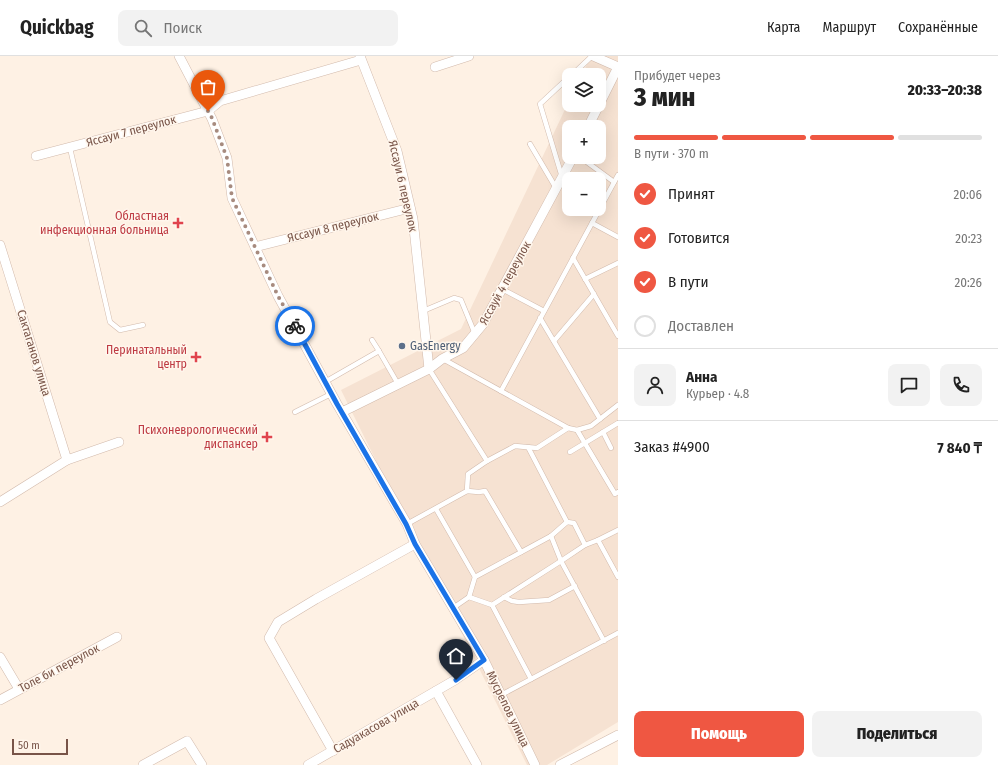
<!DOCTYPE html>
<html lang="ru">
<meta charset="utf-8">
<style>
body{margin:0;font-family:"Fira Sans Condensed",sans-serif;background:#f2f2f2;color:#222;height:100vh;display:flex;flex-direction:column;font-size:15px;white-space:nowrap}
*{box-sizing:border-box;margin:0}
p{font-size:13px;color:#767676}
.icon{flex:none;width:22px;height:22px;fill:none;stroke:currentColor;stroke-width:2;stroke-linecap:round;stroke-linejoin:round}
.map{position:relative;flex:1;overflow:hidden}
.drawer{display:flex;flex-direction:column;background:#fff;width:380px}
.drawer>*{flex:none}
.fabs{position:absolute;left:562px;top:12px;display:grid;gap:8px}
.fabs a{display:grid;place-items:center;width:44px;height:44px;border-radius:8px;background:#fff;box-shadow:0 4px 16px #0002;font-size:20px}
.scale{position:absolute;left:12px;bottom:10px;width:56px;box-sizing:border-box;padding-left:4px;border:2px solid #785448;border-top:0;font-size:11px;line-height:14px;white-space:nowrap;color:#785448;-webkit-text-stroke:3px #fff6ec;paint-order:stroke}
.pin{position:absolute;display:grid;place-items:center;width:34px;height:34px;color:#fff;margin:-41px -17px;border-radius:50% 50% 50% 0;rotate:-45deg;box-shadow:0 0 4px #0007}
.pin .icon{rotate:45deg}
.courier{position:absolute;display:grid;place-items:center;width:40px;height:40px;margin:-20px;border:3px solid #1a73e8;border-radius:50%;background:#fff;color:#222;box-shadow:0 1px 5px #0007}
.overview em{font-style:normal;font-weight:800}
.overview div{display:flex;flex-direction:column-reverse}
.overview{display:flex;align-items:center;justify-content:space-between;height:68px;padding:0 16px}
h1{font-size:26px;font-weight:800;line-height:30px}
.bar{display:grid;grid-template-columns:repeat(4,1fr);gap:6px 4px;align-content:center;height:48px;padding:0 16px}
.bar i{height:5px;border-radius:3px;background:#e0e0e0}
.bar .selected{background:#ef5742}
.bar p{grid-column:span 4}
.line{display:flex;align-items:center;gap:10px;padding:0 16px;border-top:1px solid #e0e0e0}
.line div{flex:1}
.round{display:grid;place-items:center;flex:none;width:42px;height:42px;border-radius:8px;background:#f2f2f2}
ol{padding:0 16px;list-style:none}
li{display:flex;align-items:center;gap:12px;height:44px}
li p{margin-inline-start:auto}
li .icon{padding:4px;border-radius:50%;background:#ef5742;color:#fff;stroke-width:4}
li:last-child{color:#767676}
li i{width:22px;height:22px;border:2px solid #e0e0e0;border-radius:50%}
.cta{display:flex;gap:8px;margin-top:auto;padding:8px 16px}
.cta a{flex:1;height:46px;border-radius:8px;background:#ef5742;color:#fff;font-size:16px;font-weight:800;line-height:46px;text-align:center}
.cta a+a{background:#f2f2f2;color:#222}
header{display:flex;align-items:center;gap:24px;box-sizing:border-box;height:56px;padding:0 20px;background:#fff;border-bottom:1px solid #e0e0e0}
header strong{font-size:19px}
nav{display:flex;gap:22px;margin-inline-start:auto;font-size:14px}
.search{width:280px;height:36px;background:#f2f2f2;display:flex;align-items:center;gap:10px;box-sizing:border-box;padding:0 14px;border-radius:8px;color:#767676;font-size:15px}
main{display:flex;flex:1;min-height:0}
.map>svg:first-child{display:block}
.residential{fill:#f6e2d2;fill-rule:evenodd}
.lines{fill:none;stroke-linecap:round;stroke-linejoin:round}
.service-casing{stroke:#d2baac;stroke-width:5.5}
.minor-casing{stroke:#d2baac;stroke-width:10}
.service{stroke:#fff;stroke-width:4.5}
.minor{stroke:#fff;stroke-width:9}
.done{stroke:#a78b7f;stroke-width:4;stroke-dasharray:0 7.2}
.route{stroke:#1a73e8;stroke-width:5}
.health-dot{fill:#e0444e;stroke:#fff6ec;stroke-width:1.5}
.service-dot{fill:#5c6f8a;stroke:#fff6ec;stroke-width:1.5}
.labels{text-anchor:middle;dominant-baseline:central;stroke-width:3;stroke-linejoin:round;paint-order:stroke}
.street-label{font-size:12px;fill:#785448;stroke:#fff6ec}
.health-label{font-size:12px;fill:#be3a42;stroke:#fff6ec;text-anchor:end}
.service-label{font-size:12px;fill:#4e5e75;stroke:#fff6ec;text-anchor:start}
</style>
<header>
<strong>Quickbag</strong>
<div class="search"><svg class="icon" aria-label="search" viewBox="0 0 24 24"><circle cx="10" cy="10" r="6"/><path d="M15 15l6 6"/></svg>Поиск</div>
<nav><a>Карта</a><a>Маршрут</a><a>Сохранённые</a></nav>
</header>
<main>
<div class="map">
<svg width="618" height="709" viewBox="0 0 618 709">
<rect width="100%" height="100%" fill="#fef1e4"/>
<!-- residential -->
<path class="residential" d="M591 0H618V666L547 709H527L341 334 461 273 569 45V49H599V19H582ZM569 71H599V101H569ZM569 123H599V153H569Z"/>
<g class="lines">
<!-- service casing -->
<g class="service-casing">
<g id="service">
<polyline points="572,19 592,0"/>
<polyline points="530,88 556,132"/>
<polyline points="70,92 110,266 120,274 143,269"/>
<polyline points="580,101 614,126"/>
<polyline points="562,121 540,48 569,21"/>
<polyline points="592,167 618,181"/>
<polyline points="573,202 618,280"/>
<polyline points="585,223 618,207"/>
<polyline points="502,233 544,255"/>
<polyline points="423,255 454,242 461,244 475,278"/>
<polyline points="540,262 600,363"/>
<polyline points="554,285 594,238"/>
<polyline points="379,295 398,328"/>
<polyline points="443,303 568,372 577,374 591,370 618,349"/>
<polyline points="429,313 487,405"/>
<polyline points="325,326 379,295 372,284"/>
<polyline points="501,335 618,119"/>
<polyline points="295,356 331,338"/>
<polyline points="577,374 615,438 618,436"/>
<polyline points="603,376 611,392"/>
<polyline points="528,391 567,466 551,480"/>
<polyline points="570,396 618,367"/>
<polyline points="467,435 479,436 485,435 521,496"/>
<polyline points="436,453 475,521"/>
<polyline points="407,468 467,435 468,418 487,405 515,390 537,392 568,372"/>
<polyline points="618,474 598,484 618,521"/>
<polyline points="585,489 598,484"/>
<polyline points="469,541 492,549 561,505 585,489 574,467 567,466"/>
<polyline points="504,541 512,545 519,546 549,544 575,530"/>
<polyline points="492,549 531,623"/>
<polyline points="453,552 469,541 475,521 551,480 561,505 604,585"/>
<polyline points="501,639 618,577"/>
</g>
</g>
<!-- minor casing -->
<g class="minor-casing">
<g id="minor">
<polyline points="179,0 212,63 227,102 232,142 278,240 337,348 407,468 415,488 484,604 535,709"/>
<polyline points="360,0 397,95 413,163 429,313"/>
<polyline points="593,0 618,11"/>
<polyline points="435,11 469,0"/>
<polyline points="588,71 618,11"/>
<polyline points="36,100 208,55 220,45 361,4"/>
<polyline points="0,189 67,404"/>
<polyline points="255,191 410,152"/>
<polyline points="342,356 429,313 442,303 463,292 483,268 573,101"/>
<polyline points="0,446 67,404 119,386"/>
<polyline points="0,601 19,633"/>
<polyline points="436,635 477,709"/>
<polyline points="0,644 117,581"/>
<polyline points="333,695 269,582 278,566 316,543 415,488"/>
<polyline points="143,709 187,685 202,709"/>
<polyline points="308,709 455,624 484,604"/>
<polyline points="560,709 618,679"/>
</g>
</g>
<!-- service -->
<use href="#service" class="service"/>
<!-- minor -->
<use href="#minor" class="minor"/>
</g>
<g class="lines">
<!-- done -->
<polyline class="done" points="208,55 212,62 227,102 232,142 278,240 295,270"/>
<!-- route -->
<polyline class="route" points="295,270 337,348 406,468 415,488 484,604 456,624"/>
</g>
<!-- markers -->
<g class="health-dot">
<path d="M176 161h4v4h4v4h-4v4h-4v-4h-4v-4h4z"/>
<path d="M194 295h4v4h4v4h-4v4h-4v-4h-4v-4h4z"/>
<path d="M265 375h4v4h4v4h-4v4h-4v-4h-4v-4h4z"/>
</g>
<circle class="service-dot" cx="402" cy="290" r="4"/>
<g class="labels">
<!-- street labels -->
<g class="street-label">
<text transform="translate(131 75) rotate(-15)">Яссауи 7 переулок</text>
<text transform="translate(403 130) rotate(77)">Яссауи 6 переулок</text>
<text transform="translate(333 171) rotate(-14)">Яссауи 8 переулок</text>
<text transform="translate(505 227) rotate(-61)">Яссауй 4 переулок</text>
<text transform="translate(34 297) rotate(73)">Сактаганов улица</text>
<text transform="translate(59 612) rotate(-28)">Толе би переулок</text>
<text transform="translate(508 653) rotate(64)">Мусрепов улица</text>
<text transform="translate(376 670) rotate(-30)">Садуакасова улица</text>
</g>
<!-- health labels -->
<g class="health-label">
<text x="169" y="160">Областная<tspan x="169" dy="14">инфекционная больница</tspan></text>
<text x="187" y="294">Перинатальный<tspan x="187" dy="14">центр</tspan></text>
<text x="258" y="374">Психоневрологический<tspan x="258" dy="14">диспансер</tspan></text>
</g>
<!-- service labels -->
<g class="service-label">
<text x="410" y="290">GasEnergy</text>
</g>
</g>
</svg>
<div class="fabs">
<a><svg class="icon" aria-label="layers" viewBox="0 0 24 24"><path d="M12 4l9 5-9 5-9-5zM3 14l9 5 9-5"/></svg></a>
<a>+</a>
<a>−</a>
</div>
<div class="scale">50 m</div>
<div class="pin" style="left:208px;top:55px;background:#ea580c"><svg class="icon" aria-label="bag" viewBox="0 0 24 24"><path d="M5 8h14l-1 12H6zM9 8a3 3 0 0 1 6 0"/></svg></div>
<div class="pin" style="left:456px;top:624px;background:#1f2937"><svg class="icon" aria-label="home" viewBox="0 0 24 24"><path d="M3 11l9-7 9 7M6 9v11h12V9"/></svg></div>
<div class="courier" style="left:295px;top:270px"><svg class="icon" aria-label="bike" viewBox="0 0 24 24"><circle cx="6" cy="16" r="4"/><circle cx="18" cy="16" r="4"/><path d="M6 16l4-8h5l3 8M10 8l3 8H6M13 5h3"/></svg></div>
</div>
<section class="drawer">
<div class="overview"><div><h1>3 мин</h1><p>Прибудет через</p></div><em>20:33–20:38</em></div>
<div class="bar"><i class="selected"></i><i class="selected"></i><i class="selected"></i><i></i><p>В пути · 370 m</p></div>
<ol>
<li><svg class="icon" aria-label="check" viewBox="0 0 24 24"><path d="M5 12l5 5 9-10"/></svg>Принят<p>20:06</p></li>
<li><svg class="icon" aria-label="check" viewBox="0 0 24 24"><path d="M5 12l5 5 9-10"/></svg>Готовится<p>20:23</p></li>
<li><svg class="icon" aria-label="check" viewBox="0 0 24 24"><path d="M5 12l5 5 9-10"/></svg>В пути<p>20:26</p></li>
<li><i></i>Доставлен</li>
</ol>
<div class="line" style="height:72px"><a class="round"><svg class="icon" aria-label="person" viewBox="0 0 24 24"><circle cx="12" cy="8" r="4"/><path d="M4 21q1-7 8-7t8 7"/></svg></a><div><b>Анна</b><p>Курьер · 4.8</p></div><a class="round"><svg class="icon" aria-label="chat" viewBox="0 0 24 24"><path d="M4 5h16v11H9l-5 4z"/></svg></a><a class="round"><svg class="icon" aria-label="phone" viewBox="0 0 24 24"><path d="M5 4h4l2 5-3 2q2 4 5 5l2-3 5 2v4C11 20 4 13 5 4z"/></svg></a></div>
<div class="line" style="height:52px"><div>Заказ #4900</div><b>7 840 ₸</b></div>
<div class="cta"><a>Помощь</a><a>Поделиться</a></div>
</section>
</main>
